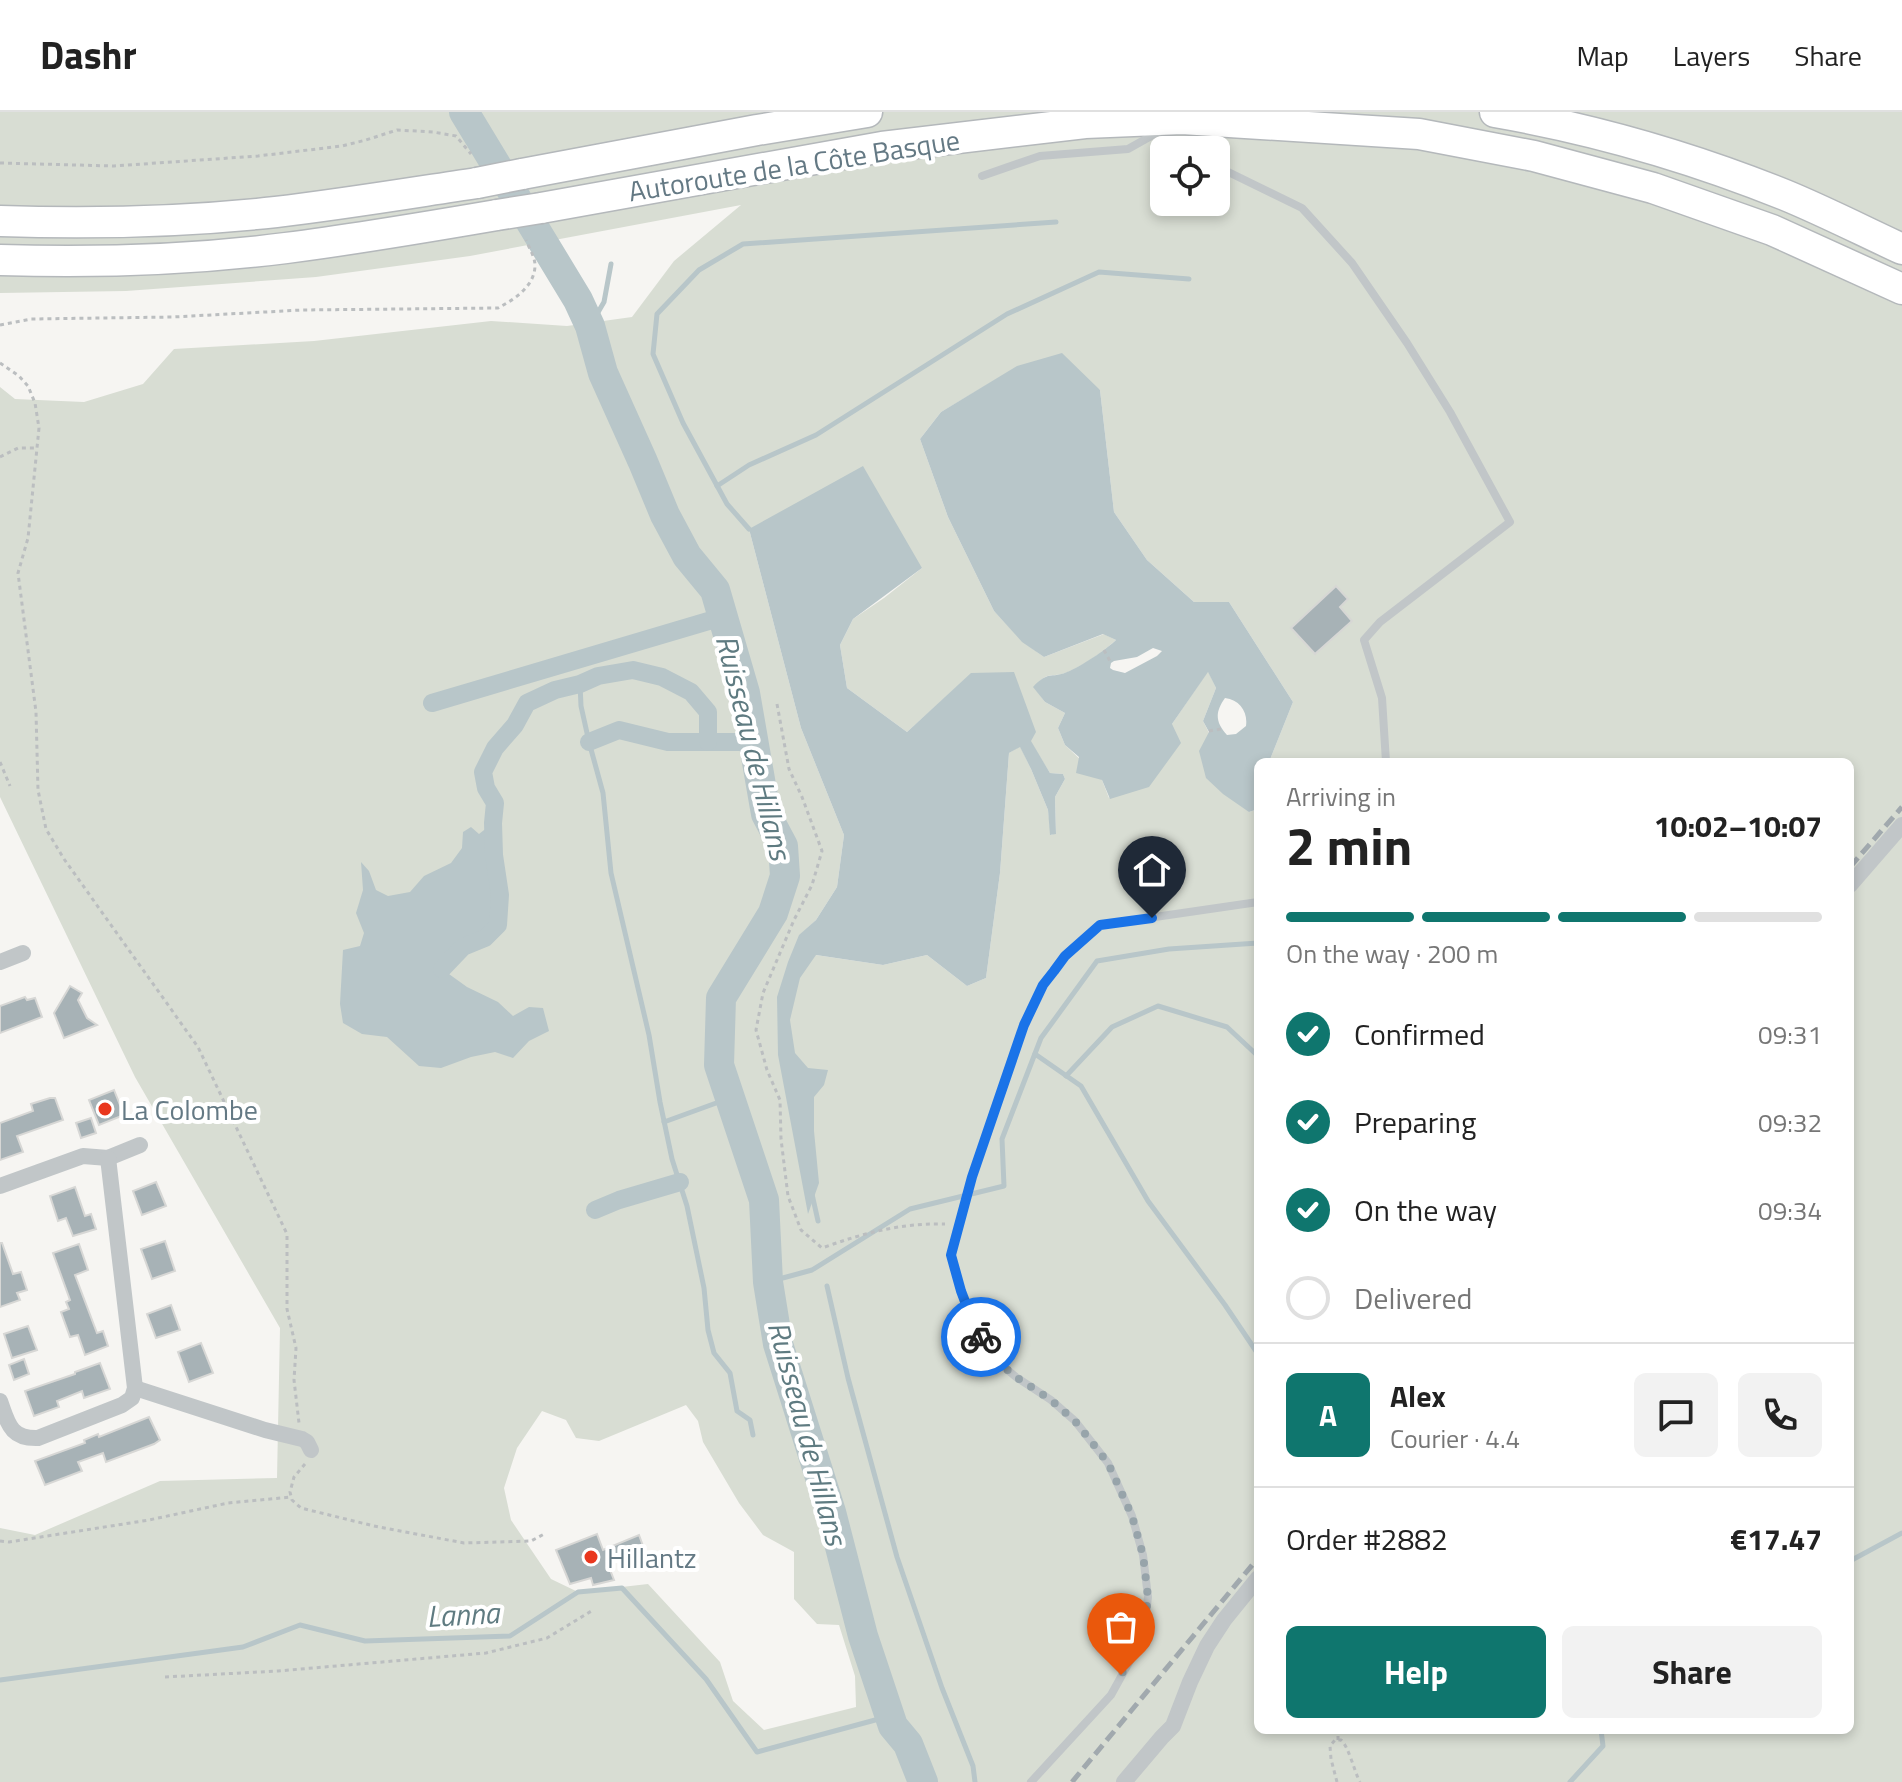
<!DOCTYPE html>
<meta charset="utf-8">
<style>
body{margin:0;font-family:"Titillium Web",sans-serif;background:#f2f2f2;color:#222;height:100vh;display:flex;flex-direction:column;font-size:30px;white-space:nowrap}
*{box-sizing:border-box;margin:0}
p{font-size:26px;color:#767676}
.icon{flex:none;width:44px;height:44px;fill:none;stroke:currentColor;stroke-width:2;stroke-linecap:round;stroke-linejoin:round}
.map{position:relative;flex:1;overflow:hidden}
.side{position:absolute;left:1254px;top:646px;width:600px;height:976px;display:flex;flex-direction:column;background:#fff;border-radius:12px;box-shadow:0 4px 12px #0003}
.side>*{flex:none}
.fabs{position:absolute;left:1150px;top:24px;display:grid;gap:16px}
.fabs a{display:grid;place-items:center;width:80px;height:80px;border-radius:12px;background:#fff;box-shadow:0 4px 12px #0003;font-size:40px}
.pin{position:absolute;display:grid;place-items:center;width:68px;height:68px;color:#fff;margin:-82px -34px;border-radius:50% 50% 50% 0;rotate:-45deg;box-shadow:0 0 8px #0007}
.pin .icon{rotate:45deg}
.courier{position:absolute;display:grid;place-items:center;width:80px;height:80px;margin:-40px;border:6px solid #1a73e8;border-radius:50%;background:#fff;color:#222;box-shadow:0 2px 10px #0007}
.overview em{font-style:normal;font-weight:700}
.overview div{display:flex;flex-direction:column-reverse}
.overview{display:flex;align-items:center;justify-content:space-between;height:136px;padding:0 32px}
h1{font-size:52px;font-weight:700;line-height:60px}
.bar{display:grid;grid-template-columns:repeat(4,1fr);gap:12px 8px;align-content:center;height:96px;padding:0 32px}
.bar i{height:10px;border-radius:6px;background:#e0e0e0}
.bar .on{background:#0f766e}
.bar p{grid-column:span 4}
.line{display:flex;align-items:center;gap:20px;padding:0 32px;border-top:2px solid #e0e0e0}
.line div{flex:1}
.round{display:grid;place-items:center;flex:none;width:84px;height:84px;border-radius:12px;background:#f2f2f2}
ol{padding:0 32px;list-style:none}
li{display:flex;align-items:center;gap:24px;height:88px}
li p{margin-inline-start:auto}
li .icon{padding:8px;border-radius:50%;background:#0f766e;color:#fff;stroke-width:4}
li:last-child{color:#767676}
li i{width:44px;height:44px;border:4px solid #e0e0e0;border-radius:50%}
.primary-button{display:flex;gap:16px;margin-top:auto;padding:16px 32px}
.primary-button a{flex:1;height:92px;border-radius:12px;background:#0f766e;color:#fff;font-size:32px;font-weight:700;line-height:92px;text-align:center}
.primary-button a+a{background:#f2f2f2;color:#222}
header{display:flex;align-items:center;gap:48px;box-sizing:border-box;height:112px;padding:0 40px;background:#fff;border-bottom:2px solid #e0e0e0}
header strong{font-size:38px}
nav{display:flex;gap:44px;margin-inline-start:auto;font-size:28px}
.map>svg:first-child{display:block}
.green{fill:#d8ddd3;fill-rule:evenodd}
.water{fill:#b8c6c9;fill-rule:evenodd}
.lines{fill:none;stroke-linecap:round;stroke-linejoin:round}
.stream{stroke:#b8c6c9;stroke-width:5}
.canal{stroke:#b8c6c9;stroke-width:18}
.river{stroke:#b8c6c9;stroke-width:30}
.building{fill:#a7b2b6;stroke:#d7d7d5;stroke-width:2}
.motorway-casing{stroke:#b4b8bb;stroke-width:33}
.path{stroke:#bbbec0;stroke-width:3;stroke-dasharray:4 4;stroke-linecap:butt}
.service{stroke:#c1c6c8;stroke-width:8}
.minor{stroke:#c1c6c8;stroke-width:16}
.motorway{stroke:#fff;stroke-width:30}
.rail{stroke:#a1a9ae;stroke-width:5;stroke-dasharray:12 6;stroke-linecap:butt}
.motorway-bridge-casing{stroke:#b4b8bb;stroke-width:33;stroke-linecap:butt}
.motorway-bridge{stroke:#fff;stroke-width:30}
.done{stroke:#97a4aa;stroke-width:8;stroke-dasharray:0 14.4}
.route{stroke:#1a73e8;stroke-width:10}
.poi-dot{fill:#e9371e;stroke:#fff;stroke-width:3}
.labels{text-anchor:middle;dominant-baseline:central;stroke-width:8;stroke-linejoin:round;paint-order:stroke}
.street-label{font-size:28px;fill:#647984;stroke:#fff}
.poi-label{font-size:28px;fill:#647984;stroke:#fff;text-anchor:start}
.water-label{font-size:30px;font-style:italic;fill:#5f7b81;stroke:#fff}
</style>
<header>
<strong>Dashr</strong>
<nav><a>Map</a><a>Layers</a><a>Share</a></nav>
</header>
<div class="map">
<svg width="1902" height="1670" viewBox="0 0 1902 1670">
<rect width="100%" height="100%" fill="#f6f5f2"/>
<!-- green -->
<path class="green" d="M0 0H1902V1670H0V1416L35 1423 160 1369 277 1366 280 1216 135 965 0 685V275L15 287 84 290 143 272 174 237 314 229 491 209 567 214 632 205 674 149 741 93 470 144 316 165 126 179 0 181ZM1164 38H1216V90H1164ZM1017 255 1100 278 1114 400 1147 448 1194 490H1229L1293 590 1269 650H1850V1618H1258V697L1249 700 1203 609 1216 576 1208 559 1172 612 1109 686 1102 668 1065 633 1058 616 1065 601 1045 590 1034 575C1050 557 1050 567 1068 560 1083 554 1104 539 1116 528L1104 522 1044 545 1022 529 994 499 948 405 920 327 941 300ZM749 417 922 456 884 486 853 507 840 533 847 576 907 620 971 562 1030 629 1050 661 1063 662 1065 667 1055 685 1056 721 1051 723 1048 698 1031 657 1020 634 1009 641 1000 761 986 866 967 874 927 843 883 853 809 842 800 823 816 808 837 775 844 723 801 616ZM686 1293 698 1309 703 1330 739 1391 763 1423 794 1440V1487L817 1512 839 1513 855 1564 856 1595 764 1618 733 1589 720 1550 648 1472 578 1480 551 1467 511 1408 504 1376 517 1336 542 1299 566 1308 576 1326 599 1329Z"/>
<!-- water -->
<g class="water">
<path d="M1062 241 1100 278 1114 400 1147 448 1194 490H1229L1293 590 1269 650H1258V697L1249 700 1223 682 1206 666 1199 639 1209 620 1203 609 1216 576 1208 560 1172 612 1181 631 1149 675 1110 687 1102 668 1076 661 1079 645 1065 633 1058 616 1065 601 1045 590 1033 575C1049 558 1050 567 1067 560 1080 555 1107 537 1116 528L1103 522 1044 545 1022 530 994 499 948 405 920 327 941 300 1017 254ZM1153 536 1162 539 1157 544 1125 561 1113 558 1110 556 1111 551 1114 549 1137 545ZM1225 586C1240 588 1248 600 1246 614L1236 622 1227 623C1215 610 1215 600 1225 586Z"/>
<polygon points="863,354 922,456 853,507 840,533 847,576 907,620 971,561 1014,560 1036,620 1031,629 1050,661 1063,662 1065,667 1055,685 1056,722 1050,723 1048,698 1031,657 1020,635 1009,641 1000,761 986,866 967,874 927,843 883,853 816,843 800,866 790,908 795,941 808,956 828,958 824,973 814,985 814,1019 819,1071 808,1102 778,943 777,885 788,850 799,823 816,808 837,775 844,723 801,616 749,417"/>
<polygon points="493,711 494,743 500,783 498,813 485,826 462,835 442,857 467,875 498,890 513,904 529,895 543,896 549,919 529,929 513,946 495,940 471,945 441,956 419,954 387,925 362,922 343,911 340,892 343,838 360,834 364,821 356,801 363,778 361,750 369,759 376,778 388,784 410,780 424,764 451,751 462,736 463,720 471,715 479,722"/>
</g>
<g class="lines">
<!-- stream -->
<g class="stream">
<polyline points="590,214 604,190 611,152"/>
<polyline points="717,374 749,353 816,323 1007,202 1099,160 1189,167"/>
<polyline points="749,417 727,392 683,311 653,242 657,202 699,158 743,132 1056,110"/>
<polyline points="580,572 581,594 589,630 603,681 611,761 649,923 660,990 672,1047 687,1094 704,1176 708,1218 714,1241 730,1261 737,1299 750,1308 753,1323"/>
<polyline points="1035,942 1081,974 1148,1089 1225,1193 1258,1242"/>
<polyline points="1066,964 1112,915 1158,894 1227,915 1258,944"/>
<polyline points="664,1010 730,986"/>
<polyline points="812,1082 818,1109"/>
<polyline points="768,1170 812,1158 910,1097 1004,1074 1002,1027 1041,926 1097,849 1169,837 1258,831"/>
<polyline points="827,1174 848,1266 897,1445 942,1576 973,1654 975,1670"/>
<polyline points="1850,1449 1902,1421"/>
<polyline points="0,1568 243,1535 300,1513 365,1529 510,1524 578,1480 622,1476 706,1567 757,1640 890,1604"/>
<polyline points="1570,1670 1603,1634 1601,1618"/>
</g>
<!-- canal -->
<g class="canal">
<polyline points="432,591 722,505"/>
<polyline points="589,630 619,618 668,630 753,630"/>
<polyline points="442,857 463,835 485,826 498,813 500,783 494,743 493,711 495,691 486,676 483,660 495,636 515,613 527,591 555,578 580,572 598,564 633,558 662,565 691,580 708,600 708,630"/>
<polyline points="595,1098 619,1088 680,1070"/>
</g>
<!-- river -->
<polyline class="river" points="464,0 578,188 590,214 603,261 643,350 665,403 687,444 715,478 745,581 766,702 783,734 785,764 773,801 721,886 719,953 764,1088 768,1170 778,1232 831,1400 863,1524 893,1614 908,1632 923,1670"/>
</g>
<!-- building -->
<g class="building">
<polygon points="1336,474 1348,487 1340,495 1352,509 1315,542 1291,516"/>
<polygon points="70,874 82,881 78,888 87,906 97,913 64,926 54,901"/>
<polygon points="25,885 27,888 35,886 42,905 0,921 0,894"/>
<polygon points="114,978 124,1003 99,1013 89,988"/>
<polygon points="50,986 55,986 63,1008 17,1024 23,1040 0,1048 0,1011 33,999 31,992"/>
<polygon points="91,1006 96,1021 81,1026 76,1011"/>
<polygon points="156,1070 166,1094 142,1103 133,1079"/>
<polygon points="75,1075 85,1104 91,1102 96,1117 73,1124 66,1106 58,1109 50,1084"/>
<polygon points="165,1129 175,1159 152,1167 141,1137"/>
<polygon points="0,1131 2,1131 13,1162 21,1160 27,1178 17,1181 20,1188 0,1195"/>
<polygon points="79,1132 88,1158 75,1163 97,1221 103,1219 108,1234 85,1243 78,1223 70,1225 61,1200 69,1197 66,1190 70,1188 53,1141"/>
<polygon points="171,1193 180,1218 156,1226 147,1202"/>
<polygon points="28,1214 37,1238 12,1246 4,1222"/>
<polygon points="201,1231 213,1261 189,1270 178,1240"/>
<polygon points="24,1247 29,1262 14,1268 9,1253"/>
<polygon points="100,1251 110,1277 84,1286 82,1279 57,1289 59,1295 34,1304 25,1279 75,1262 75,1260"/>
<polygon points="149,1305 160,1328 154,1332 106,1350 103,1341 78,1350 82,1359 45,1373 35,1349 85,1331 84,1328 98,1322 99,1325"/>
<polygon points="597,1422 603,1438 639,1423 643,1434 607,1450 614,1468 593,1473 591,1466 570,1472 556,1438"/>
</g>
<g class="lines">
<!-- motorway casing -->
<g class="motorway-casing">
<g id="motorway">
<path d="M1495 0C1593 17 1693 46 1785 83 1824 99 1863 119 1902 137"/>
<polyline points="522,62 757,18 867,0"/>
<polyline points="541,96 882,35 1085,11 1182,7 1419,22 1534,44 1653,76 1772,118 1902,177"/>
<path d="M0 109C92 112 185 110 276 100 344 92 410 81 477 71"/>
<path d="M0 148C95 151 192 148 286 136 357 127 427 115 497 103"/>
</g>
</g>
<!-- path -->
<g class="path">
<polyline points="0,51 114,54 258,44 342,34 366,28 397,18 433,20 456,24 471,42"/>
<path d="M0 213 31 207 173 205 302 198 498 196C515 187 535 174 535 153 535 145 529 136 526 128"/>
<polyline points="0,251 19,264 28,274 35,291 39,316 28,426 18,461 36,600 38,678 46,717 64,747 198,935 287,1122 287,1197 296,1236 294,1268 299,1311"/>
<polyline points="0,345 18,336 37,336"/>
<polyline points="1104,538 1111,551"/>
<path d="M777 592 789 657 802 685 822 739 812 773 794 808 763 881 756 918 767 958 780 988 781 1027 788 1084 801 1118 822 1136C864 1121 900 1111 945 1112"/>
<polyline points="1209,619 1221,617"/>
<polyline points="0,650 10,674"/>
<polyline points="305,1352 294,1365 290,1380 292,1388 301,1396 374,1414 464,1431 531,1429 546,1421"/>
<polyline points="0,1429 9,1430 149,1408 228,1391 291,1385"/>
<polyline points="165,1565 278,1559 486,1541 547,1526 593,1498"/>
<polyline points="1338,1628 1338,1618"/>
<path d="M1337 1670 1331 1647 1330 1634 1335 1628H1341C1349 1635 1354 1659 1360 1670"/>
</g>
<!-- service -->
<g class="service">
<polyline points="1218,55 1302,96 1352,151 1407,231 1450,300 1510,410 1380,510 1364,528 1382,586 1386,650"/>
<polyline points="982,64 1040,44 1128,37 1160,19"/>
<polyline points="1031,1670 1111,1583 1143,1525 1148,1485 1143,1443 1132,1404 1108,1351 1075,1309 1051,1288 1016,1265 993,1246 975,1216 961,1179 951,1143 972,1065 1024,913 1043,873 1065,844 1100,813 1258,790"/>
</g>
<!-- minor -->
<g class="minor">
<polyline points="1850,773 1902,713"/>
<polyline points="0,850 23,841"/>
<polyline points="0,1074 83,1044 108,1046 140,1033"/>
<polyline points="135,1276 265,1318 302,1327 307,1330 311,1338"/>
<path d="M0 1289C8 1311 10 1327 38 1326L122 1293 132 1286 135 1276 108 1046"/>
<polyline points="1124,1670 1162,1625 1173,1614 1190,1570 1207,1534 1224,1508 1258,1466"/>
</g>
<!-- motorway -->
<use href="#motorway" class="motorway"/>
<!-- rail -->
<g class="rail">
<polyline points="1850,755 1902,695"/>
<polyline points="1072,1670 1258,1446"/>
</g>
<!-- motorway-bridge casing -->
<g class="motorway-bridge-casing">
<g id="motorway-bridge">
<polyline points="477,71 522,62"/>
<polyline points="497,103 541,96"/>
</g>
</g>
<!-- motorway-bridge -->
<use href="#motorway-bridge" class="motorway-bridge"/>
</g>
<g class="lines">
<!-- done -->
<polyline class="done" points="981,1225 993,1246 1016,1265 1051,1288 1075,1309 1108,1351 1132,1404 1143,1443 1148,1485 1143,1525 1121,1563"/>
<!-- route -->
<polyline class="route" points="981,1225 975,1216 961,1179 951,1143 972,1065 1024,913 1043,873 1054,859 1065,844 1100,813 1152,806"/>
</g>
<!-- markers -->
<g class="poi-dot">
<circle cx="105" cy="997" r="8"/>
<circle cx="591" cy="1445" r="8"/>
</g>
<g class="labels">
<!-- street labels -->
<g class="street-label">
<text transform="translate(794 53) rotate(-9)">Autoroute de la Côte Basque</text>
</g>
<!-- poi labels -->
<g class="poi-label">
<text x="121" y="997">La Colombe</text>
<text x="607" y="1445">Hillantz</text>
</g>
<!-- water labels -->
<g class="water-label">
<text transform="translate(754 635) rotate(76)">Ruisseau de Hillans</text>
<text transform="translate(808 1321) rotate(75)">Ruisseau de Hillans</text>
<text transform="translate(463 1502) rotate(-3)">Lanna</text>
</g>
</g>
</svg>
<div class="fabs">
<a><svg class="icon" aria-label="locate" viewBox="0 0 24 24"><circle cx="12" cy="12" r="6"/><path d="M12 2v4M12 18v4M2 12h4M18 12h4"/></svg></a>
</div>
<div class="pin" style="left:1121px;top:1563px;background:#ea580c"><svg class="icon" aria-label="bag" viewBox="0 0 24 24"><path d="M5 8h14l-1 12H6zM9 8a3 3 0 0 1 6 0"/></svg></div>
<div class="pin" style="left:1152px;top:806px;background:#1f2937"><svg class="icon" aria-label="home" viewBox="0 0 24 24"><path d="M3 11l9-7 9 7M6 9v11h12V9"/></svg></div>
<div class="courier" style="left:981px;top:1225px"><svg class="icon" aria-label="bike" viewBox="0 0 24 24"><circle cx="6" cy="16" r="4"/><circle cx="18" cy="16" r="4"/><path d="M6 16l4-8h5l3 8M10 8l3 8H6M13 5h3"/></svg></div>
<section class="side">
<div class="overview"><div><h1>2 min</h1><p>Arriving in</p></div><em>10:02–10:07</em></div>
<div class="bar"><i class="on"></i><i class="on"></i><i class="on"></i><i></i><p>On the way · 200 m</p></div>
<ol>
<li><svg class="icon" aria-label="check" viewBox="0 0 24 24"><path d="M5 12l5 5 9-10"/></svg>Confirmed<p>09:31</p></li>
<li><svg class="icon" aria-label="check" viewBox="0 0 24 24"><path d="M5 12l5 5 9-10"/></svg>Preparing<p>09:32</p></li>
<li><svg class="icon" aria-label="check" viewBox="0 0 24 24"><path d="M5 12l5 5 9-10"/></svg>On the way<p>09:34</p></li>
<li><i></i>Delivered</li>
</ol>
<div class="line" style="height:144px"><b class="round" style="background:#0f766e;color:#fff">A</b><div><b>Alex</b><p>Courier · 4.4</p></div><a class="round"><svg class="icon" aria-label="chat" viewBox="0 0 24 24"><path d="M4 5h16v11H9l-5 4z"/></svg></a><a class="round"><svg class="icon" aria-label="phone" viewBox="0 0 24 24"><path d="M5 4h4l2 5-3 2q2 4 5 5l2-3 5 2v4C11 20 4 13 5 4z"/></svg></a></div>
<div class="line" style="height:104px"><div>Order #2882</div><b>€17.47</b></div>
<div class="primary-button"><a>Help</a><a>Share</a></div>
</section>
</div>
